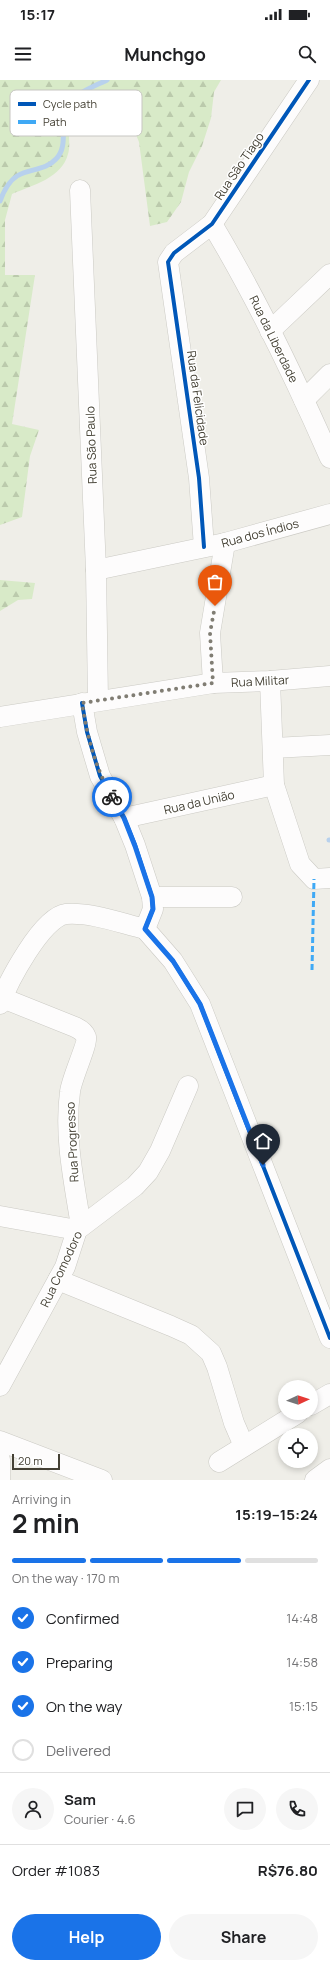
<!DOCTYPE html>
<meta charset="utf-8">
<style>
body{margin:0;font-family:Manrope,sans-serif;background:#f6f6f6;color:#202124;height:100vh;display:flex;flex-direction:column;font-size:15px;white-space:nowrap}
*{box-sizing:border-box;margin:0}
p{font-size:13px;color:#757577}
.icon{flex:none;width:22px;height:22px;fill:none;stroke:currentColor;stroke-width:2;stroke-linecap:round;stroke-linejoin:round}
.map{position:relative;height:1400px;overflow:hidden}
.drawer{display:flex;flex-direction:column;background:#fff;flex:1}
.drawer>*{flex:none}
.needle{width:26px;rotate:87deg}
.tools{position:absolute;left:278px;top:1300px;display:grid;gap:8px}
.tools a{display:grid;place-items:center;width:40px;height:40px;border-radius:50%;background:#fff;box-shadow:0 2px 6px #0003;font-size:20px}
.scale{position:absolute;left:12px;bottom:10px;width:48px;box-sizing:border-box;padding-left:4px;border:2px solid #444034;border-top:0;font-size:11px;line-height:14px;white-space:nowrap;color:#444034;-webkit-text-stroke:3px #fff;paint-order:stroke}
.pin{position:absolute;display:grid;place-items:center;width:34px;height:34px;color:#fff;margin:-41px -17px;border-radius:50% 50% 50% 0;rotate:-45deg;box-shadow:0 0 4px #0007}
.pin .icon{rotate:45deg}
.courier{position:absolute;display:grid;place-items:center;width:40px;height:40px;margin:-20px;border:3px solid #1a73e8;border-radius:50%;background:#fff;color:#222;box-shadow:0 1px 5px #0007}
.overview em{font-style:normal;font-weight:700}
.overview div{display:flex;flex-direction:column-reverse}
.overview{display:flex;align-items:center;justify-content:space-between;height:68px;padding:0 12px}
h1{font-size:26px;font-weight:700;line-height:30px}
.bar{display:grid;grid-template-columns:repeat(4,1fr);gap:6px 4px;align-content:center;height:48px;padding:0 12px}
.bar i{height:5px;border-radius:3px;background:#e0e0e0}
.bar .selected{background:#1a73e8}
.bar p{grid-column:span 4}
.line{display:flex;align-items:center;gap:10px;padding:0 12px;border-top:1px solid #e0e0e0}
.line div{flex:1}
.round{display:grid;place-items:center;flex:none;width:42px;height:42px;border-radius:21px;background:#f6f6f6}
ol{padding:0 12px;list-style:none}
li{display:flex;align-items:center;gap:12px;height:44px}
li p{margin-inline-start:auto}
li .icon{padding:4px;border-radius:50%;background:#1a73e8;color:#fff;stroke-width:4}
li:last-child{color:#757577}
li i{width:22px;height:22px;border:2px solid #e0e0e0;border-radius:50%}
.button{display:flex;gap:8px;margin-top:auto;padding:8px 12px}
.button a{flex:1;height:46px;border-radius:24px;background:#1a73e8;color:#fff;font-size:16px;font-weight:700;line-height:46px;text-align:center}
.button a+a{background:#f6f6f6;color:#202124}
.status{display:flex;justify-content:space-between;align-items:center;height:28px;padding:0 20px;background:#fff;direction:ltr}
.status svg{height:11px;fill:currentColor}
header{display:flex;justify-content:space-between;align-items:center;height:52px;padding:0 12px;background:#fff;font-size:18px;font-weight:700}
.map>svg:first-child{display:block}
.forest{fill:url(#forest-firs)}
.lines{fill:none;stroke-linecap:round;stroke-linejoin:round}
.stream{stroke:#b8d1ed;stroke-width:5}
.minor-casing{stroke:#cbcac4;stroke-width:21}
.minor{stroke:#fdfcfc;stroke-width:20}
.quiet{stroke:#3fa9f5;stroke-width:3;stroke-dasharray:6 3;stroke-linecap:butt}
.cycleway-casing{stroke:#fff;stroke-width:6}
.cycleway{stroke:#0057b8;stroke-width:4}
.done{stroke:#807d73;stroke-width:4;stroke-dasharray:0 7.2}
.route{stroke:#1a73e8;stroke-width:5}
.labels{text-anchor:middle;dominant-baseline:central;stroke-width:3;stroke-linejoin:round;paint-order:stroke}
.street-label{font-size:12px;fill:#444034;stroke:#fff}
.key{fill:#fff;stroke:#c7c6c2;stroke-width:1}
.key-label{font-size:11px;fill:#444034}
</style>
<div class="status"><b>15:17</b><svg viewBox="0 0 49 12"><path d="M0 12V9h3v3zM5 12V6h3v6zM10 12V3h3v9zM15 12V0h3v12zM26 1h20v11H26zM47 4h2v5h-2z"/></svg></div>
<header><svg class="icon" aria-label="menu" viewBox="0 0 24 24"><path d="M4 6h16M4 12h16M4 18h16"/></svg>Munchgo<svg class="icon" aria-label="search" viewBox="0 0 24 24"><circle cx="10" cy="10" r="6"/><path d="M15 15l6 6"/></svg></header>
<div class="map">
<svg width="330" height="1400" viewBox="0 0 330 1400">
<defs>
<pattern id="forest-firs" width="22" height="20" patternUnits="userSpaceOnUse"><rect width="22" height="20" fill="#d8eac8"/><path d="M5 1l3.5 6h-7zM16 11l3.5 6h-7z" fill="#bbcaac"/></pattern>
</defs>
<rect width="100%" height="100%" fill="#efeee8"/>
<!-- forest -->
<g class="forest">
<path d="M0 0H221L214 12 211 38 202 66 189 92 181 122 167 142 150 146 139 62 132 45 97 26 82 27C75 36 70 43 69 55 69 61 70 68 68 74 62 98 33 105 12 114L5 140V195H35L12 344 39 350 30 376 22 437 0 445Z"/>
<polygon points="0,500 35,503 32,519 18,520 0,531"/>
</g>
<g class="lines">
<!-- stream -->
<g class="stream">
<path d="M0 121C3 113 9 101 17 96 30 88 45 91 56 79 71 64 56 38 70 21 77 13 97 5 107 0"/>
<polyline points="329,760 330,760"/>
</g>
<!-- minor casing -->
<g class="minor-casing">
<g id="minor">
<polyline points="80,110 96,490 98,620"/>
<path d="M212 144C257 219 295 298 330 378"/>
<polyline points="270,251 330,194"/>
<polyline points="304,320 330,294"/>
<polyline points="204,467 199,398 168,182 174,173 212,144 309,0"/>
<polyline points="96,490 225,463 330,434"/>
<polyline points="270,601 274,705 300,784 314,799 330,798"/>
<polyline points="213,603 210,553 225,463"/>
<polyline points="82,623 87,652 100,696 124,738 135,765 152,817 153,829 145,849 173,881 200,924 330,1258"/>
<polyline points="0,637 213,603 270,601 330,596"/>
<polyline points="274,668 330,665"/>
<polyline points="124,738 274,705"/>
<polyline points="152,817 232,817"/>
<path d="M0 917 75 947C79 949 84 951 86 957 88 964 71 1000 70 1012 64 1056 74 1102 81 1146"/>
<path d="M0 924C8 902 42 837 66 834 91 832 120 843 145 849"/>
<polyline points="0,1136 77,1150"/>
<polyline points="58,1200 171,1246 191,1255 211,1273 217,1287 234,1343 244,1366"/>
<polyline points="0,1306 65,1187 77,1150 135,1106 148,1092 160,1071 188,1006"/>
<polyline points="311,1325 330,1314"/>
<polyline points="0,1361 102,1400"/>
<polyline points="0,1379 0,1400"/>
<polyline points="219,1382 298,1333"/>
<polyline points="315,1400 330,1389"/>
</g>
</g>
<!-- minor -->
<use href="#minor" class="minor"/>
<!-- quiet -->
<polyline class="quiet" points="312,890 314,799"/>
<!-- cycleway casing -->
<g class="cycleway-casing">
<g id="cycleway">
<polyline points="204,467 199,398 168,182 174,173 212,144 309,0"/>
<polyline points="82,623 87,652 100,696 124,738 135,765 152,817 153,829 145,849 173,881 200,924 330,1258"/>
</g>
</g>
<!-- cycleway -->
<use href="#cycleway" class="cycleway"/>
</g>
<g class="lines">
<!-- done -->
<path class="done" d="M112 717C95 687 87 656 82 623L213 603 210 553 215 526"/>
<!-- route -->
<polyline class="route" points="112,717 124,738 135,766 152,817 153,829 145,849 173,881 200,924 263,1085"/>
</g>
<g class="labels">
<!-- street labels -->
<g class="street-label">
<text transform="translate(239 86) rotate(-56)">Rua São Tiago</text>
<text transform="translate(274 259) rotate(64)">Rua da Liberdade</text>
<text transform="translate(198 318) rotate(82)">Rua da Felicidade</text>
<text transform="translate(91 365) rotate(-92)">Rua São Paulo</text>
<text transform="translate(260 453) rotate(-15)">Rua dos Índios</text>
<text transform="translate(260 601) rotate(-3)">Rua Militar</text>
<text transform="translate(199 722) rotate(-13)">Rua da União</text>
<text transform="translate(72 1062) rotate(-93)">Rua Progresso</text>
<text transform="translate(61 1189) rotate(-65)">Rua Comodoro</text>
</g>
</g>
<!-- legend -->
<rect x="10" y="10" width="132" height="46" rx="6" class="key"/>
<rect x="18" y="22" width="18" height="4" fill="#0057b8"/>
<rect x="18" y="40" width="18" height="4" fill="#3fa9f5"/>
<g class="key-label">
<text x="43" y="28">Cycle path</text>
<text x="43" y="46">Path</text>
</g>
</svg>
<div class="tools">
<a><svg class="needle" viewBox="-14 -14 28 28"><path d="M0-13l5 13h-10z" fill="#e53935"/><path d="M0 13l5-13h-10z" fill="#757577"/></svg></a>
<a><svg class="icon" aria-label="locate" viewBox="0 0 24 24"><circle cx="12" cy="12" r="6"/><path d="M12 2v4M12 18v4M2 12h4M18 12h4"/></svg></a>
</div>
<div class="scale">20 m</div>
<div class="pin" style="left:215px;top:526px;background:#ea580c"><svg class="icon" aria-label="bag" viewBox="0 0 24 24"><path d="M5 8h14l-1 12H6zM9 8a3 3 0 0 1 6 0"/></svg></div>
<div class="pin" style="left:263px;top:1085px;background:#1f2937"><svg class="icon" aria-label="home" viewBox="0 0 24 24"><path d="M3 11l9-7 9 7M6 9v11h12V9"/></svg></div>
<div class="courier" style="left:112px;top:717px"><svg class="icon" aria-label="bike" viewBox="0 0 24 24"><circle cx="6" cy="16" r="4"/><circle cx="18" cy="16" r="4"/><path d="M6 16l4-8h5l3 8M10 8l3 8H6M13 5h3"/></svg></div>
</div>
<section class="drawer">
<div class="overview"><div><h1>2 min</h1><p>Arriving in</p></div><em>15:19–15:24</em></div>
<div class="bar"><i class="selected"></i><i class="selected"></i><i class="selected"></i><i></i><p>On the way · 170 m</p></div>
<ol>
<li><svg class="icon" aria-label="check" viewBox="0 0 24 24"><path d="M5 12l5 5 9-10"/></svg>Confirmed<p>14:48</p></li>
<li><svg class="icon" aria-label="check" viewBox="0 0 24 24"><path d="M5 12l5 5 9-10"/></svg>Preparing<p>14:58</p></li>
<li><svg class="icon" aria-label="check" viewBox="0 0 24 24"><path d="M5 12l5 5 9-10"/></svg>On the way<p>15:15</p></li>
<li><i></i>Delivered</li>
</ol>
<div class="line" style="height:72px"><a class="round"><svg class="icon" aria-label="person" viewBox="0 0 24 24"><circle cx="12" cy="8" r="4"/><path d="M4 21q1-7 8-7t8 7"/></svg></a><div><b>Sam</b><p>Courier · 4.6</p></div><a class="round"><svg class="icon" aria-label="chat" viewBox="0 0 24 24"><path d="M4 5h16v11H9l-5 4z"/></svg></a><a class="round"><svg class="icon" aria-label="phone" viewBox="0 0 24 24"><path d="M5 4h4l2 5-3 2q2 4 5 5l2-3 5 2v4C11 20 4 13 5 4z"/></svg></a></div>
<div class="line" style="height:52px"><div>Order #1083</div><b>R$76.80</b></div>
<div class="button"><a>Help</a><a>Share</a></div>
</section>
